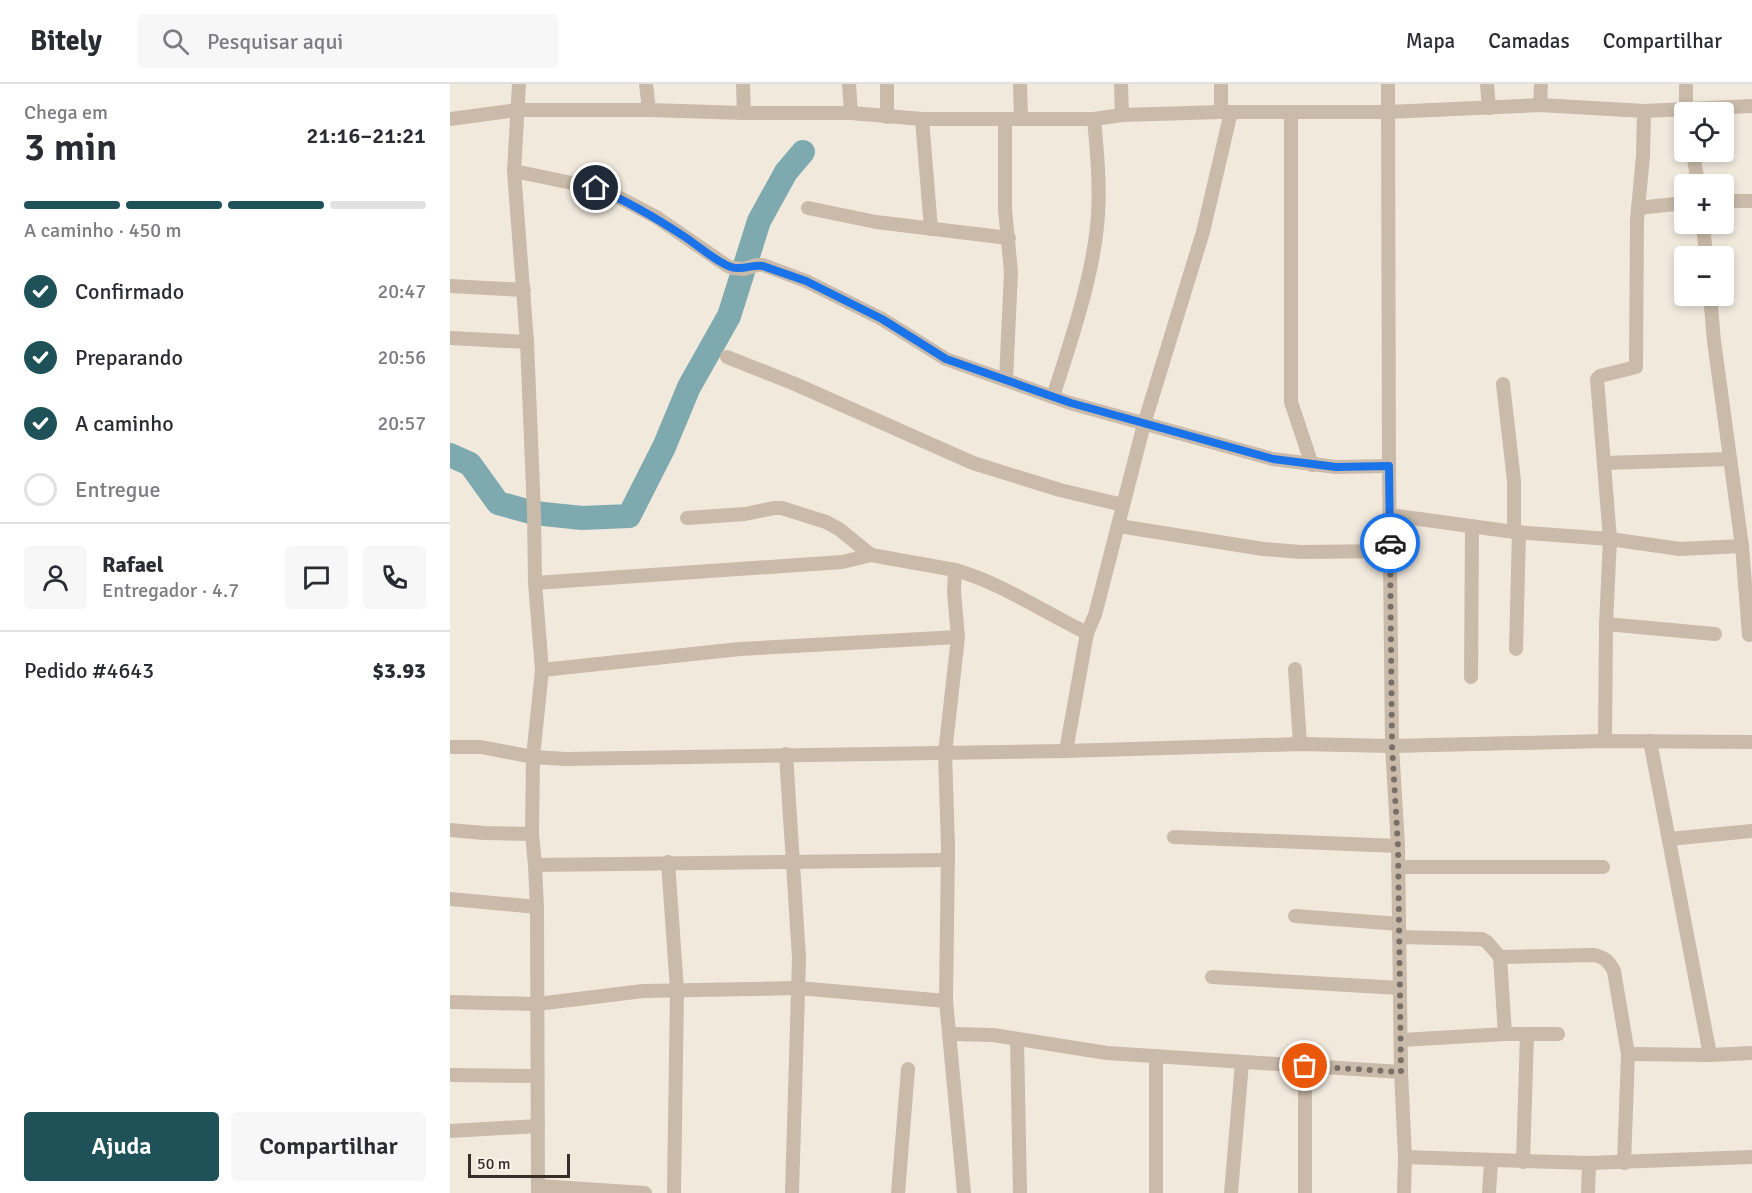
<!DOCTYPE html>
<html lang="pt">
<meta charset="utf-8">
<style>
body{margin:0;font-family:Signika,sans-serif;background:#f7f7f7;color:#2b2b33;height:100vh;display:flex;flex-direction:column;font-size:22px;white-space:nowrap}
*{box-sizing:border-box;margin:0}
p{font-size:20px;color:#7c7c81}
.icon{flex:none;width:33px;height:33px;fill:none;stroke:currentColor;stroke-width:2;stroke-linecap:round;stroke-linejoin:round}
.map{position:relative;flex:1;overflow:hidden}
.side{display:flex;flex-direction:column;background:#fff;width:450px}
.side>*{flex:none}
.tools{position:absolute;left:1224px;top:18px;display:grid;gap:12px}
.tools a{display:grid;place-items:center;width:60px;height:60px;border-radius:6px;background:#fff;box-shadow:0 3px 9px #0003;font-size:30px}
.scale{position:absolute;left:18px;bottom:15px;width:102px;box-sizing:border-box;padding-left:6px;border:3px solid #372e29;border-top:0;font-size:16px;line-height:21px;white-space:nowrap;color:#372e29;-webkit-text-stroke:4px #f9f3ea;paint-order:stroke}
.pin{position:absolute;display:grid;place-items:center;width:51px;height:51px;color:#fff;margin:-26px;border:3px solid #fff;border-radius:50%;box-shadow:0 2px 6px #0007}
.courier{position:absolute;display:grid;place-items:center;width:60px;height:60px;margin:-30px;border:4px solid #1a73e8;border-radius:50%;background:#fff;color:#222;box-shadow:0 2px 8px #0007}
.head em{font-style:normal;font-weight:600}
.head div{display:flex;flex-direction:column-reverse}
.head{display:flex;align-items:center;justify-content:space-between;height:102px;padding:0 24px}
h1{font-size:39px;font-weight:600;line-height:45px}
.bar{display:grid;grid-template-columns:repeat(4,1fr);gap:9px 6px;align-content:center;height:72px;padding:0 24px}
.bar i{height:8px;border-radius:4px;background:#e1e1e2}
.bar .selected{background:#1f5158}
.bar p{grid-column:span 4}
.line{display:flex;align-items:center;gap:15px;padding:0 24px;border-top:2px solid #e1e1e2}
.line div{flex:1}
.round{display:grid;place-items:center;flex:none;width:63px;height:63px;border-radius:6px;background:#f7f7f7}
ol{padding:0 24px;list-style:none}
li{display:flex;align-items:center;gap:18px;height:66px}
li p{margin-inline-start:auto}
li .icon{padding:6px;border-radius:50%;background:#1f5158;color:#fff;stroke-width:4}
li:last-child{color:#7c7c81}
li i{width:33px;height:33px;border:3px solid #e1e1e2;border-radius:50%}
.button{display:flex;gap:12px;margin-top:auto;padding:12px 24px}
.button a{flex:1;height:69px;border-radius:6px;background:#1f5158;color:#fff;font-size:24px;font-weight:600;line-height:69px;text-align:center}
.button a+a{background:#f7f7f7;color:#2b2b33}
header{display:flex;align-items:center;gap:36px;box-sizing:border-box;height:84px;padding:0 30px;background:#fff;border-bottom:2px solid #e1e1e2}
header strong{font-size:28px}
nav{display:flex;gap:33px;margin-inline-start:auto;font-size:21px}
.search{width:420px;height:54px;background:#f7f7f7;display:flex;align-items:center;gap:15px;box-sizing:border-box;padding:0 21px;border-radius:6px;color:#7c7c81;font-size:22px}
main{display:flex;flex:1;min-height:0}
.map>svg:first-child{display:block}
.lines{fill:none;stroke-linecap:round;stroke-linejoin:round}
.river{stroke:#7da9af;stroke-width:24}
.street{stroke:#cabaa9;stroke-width:14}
.done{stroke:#786f68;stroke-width:6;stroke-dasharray:0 10.8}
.route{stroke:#1a73e8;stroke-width:8}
</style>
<header>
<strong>Bitely</strong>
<div class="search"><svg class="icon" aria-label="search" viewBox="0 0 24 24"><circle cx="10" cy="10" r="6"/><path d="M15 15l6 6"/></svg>Pesquisar aqui</div>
<nav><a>Mapa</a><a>Camadas</a><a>Compartilhar</a></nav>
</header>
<main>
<section class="side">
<div class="head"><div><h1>3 min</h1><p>Chega em</p></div><em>21:16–21:21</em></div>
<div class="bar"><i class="selected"></i><i class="selected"></i><i class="selected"></i><i></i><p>A caminho · 450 m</p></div>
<ol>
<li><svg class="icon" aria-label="check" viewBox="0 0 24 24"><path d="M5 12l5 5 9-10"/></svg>Confirmado<p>20:47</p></li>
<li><svg class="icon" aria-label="check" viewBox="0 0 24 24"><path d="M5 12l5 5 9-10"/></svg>Preparando<p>20:56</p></li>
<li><svg class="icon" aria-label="check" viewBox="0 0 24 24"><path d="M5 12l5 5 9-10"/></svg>A caminho<p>20:57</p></li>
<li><i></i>Entregue</li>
</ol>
<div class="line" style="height:108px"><a class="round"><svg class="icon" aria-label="person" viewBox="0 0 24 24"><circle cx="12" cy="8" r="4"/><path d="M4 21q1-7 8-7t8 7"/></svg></a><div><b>Rafael</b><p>Entregador · 4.7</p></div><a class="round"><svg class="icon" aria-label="chat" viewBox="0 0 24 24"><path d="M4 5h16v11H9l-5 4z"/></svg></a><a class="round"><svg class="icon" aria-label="phone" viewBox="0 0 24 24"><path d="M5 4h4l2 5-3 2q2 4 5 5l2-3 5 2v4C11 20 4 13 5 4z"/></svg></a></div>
<div class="line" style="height:78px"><div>Pedido #4643</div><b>$3.93</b></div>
<div class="button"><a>Ajuda</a><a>Compartilhar</a></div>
</section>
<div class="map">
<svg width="1302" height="1109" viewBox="0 0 1302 1109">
<rect width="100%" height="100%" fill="#f2e9dd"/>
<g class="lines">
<!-- river -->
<polyline class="river" points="0,371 20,380 48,419 84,429 132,434 179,432 214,363 239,303 279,232 309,137 336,88 353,68"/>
<!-- street -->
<g class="street">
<polyline points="69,0 64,87 77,258 84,429 85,499 92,586 83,673 82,750 85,781 87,823 88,1109"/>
<polyline points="196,0 199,26"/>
<polyline points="293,0 294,29"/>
<polyline points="399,0 401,29"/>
<polyline points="437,0 437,33"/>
<polyline points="570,0 571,34"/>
<polyline points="671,0 672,31"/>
<polyline points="771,0 771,28"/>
<polyline points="938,0 939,382 942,662 948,762 951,988 955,1073 954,1109"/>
<polyline points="1037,0 1039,24"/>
<polyline points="1236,0 1236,28"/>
<polyline points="1090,21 1091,0"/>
<polyline points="841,28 841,318 862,381"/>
<polyline points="0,35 67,26 199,26 294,29 401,29 472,35 644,35 672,31 771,28 938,28 1090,21 1194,27 1302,22"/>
<polyline points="472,35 481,145"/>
<polyline points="555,35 555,125 561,188 556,296"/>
<polyline points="1243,68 1248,100"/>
<polyline points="64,87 146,104 166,112 206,133 276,181 282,184 294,185 307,181 313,181 356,197 432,235 496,275 620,319 823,375 886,383 939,382"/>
<polyline points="1274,117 1302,117"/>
<polyline points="358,124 426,138 559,154"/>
<polyline points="1188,124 1234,119"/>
<polyline points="1253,140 1256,172"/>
<polyline points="0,202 74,206"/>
<polyline points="0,254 77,258"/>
<polyline points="277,273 345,300 523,379 610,406 673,421"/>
<polyline points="1053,300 1064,397 1064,448"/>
<path d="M603 313C621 256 644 191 648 131 650 99 647 67 644 35"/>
<polyline points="1155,379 1280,375"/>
<polyline points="940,431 1064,448 1160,455 1147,295 1150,292 1186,283 1187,136 1193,72 1194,27"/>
<polyline points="237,434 295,430 324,424 332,424 376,438 389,445 421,471"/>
<polyline points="669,442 813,465 851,468 940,467"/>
<polyline points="1292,462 1299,551"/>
<path d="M505 486C552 499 593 528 637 549"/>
<polyline points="85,499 392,478 421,471 505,486 504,508 508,553 495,669 498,763 496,917 514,1109"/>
<polyline points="1156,540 1265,550"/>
<polyline points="1066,565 1069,448"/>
<polyline points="845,585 850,660"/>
<polyline points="92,586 290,565 508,553"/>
<polyline points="1021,593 1022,442"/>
<polyline points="1155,657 1156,540 1160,455 1230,465 1292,462 1264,257 1260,212"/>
<polyline points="1200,657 1260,971"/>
<polyline points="0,663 31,663 83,673 116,675 616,667 850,660 942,662 1155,657 1302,658"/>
<polyline points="616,667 637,549 645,531 694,340 753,148 781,28"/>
<polyline points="336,670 349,874 342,1109"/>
<polyline points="0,746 34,749 82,750"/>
<polyline points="724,753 948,762"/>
<polyline points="1219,755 1302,747"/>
<polyline points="218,778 227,906 224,1109"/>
<polyline points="85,781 498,776"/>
<polyline points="948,783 1153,783"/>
<polyline points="0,815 87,823"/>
<polyline points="845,832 949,840"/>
<path d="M949 853 1032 855 1037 858 1050 873 1144 871C1154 873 1159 877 1164 887L1178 970 1174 1079"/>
<polyline points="1050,873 1055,950"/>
<polyline points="762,893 950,904"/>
<polyline points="0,918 87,920 193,907 348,904 496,917"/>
<polyline points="500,950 543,951 657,969 951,988"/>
<polyline points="567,955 570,1109"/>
<polyline points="952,956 1055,950 1108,950"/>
<polyline points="1178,970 1260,971 1302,969"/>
<polyline points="0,991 87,992"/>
<polyline points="0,1047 88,1042"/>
<polyline points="955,1073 1139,1079 1302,1073"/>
<polyline points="1073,1078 1077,950"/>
<polyline points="88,1102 195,1109"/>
<polyline points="448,1109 458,985"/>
<polyline points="706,1109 706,972"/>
<polyline points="781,1109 792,979"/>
<polyline points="855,1109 855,982"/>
<polyline points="1039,1109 1041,1077"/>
<polyline points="1138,1109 1139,1079"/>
</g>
</g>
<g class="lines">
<!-- done -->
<polyline class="done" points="855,982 951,988 948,762 942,662 940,459"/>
<!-- route -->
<path class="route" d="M146 104C178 117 206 134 235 153 247 161 268 179 281 183 293 187 302 180 313 182L356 197 432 235 496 275 621 319 823 375 886 383 939 382 940 459"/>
</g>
</svg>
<div class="tools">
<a><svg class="icon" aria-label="locate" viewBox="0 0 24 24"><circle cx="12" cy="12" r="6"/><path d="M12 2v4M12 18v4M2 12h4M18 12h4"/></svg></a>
<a>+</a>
<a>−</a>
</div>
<div class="scale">50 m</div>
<div class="pin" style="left:855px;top:982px;background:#ea580c"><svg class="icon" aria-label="bag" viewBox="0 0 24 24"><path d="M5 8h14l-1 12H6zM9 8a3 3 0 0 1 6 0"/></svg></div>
<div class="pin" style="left:146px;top:104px;background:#1f2937"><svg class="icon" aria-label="home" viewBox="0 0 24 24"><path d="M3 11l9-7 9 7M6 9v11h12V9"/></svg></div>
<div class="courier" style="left:940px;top:459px"><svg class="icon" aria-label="car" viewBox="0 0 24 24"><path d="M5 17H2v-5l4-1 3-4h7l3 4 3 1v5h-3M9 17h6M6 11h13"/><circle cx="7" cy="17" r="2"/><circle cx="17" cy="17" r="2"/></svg></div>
</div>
</main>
